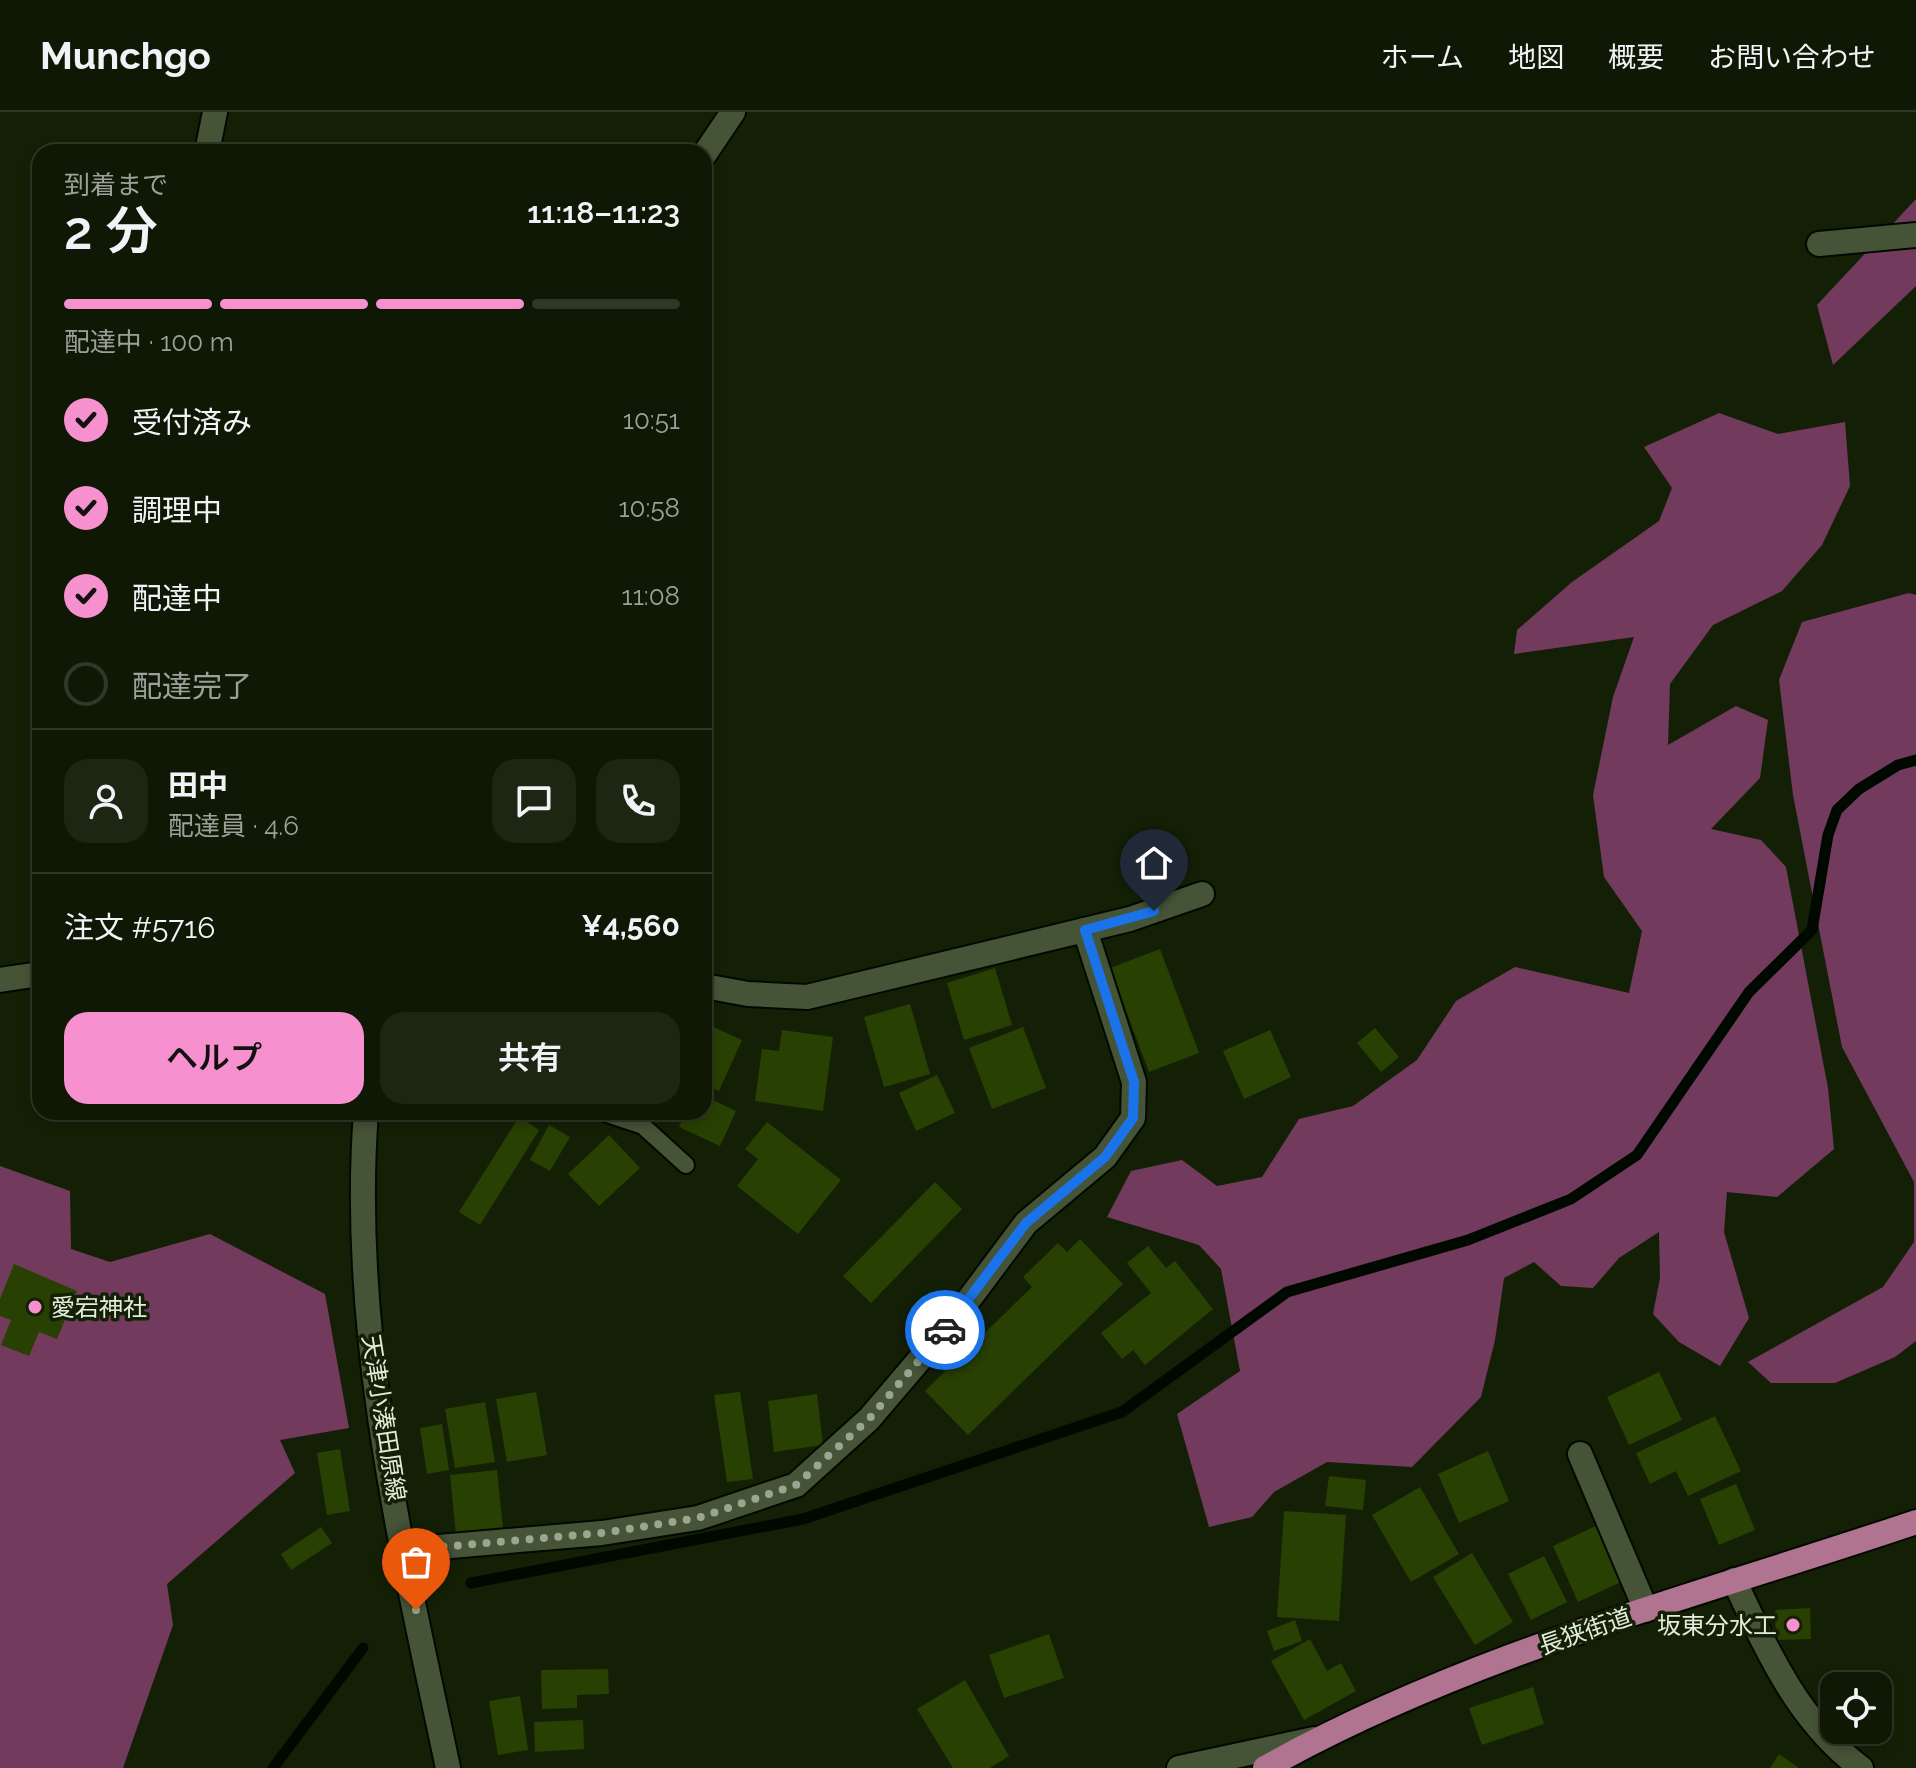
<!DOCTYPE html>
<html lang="ja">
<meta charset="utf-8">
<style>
body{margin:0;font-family:Raleway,"Noto Sans JP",sans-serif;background:#1d2513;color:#f1f3f6;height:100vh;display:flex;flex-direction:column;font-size:30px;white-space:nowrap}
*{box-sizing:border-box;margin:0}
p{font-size:26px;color:#9ba09a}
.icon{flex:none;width:44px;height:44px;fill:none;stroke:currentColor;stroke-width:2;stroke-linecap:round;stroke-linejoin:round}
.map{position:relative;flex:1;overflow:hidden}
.sheet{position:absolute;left:32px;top:32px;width:680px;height:976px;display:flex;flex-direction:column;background:#0f1804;border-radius:24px;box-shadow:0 4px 12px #0003,0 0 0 2px #2f3726}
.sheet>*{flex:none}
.buttons{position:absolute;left:1820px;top:1560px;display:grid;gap:16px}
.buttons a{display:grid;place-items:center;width:72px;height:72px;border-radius:16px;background:#0f1804;box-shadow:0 4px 12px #0003,0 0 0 2px #2f3726;font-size:40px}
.pin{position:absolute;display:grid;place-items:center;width:68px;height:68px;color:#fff;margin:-82px -34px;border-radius:50% 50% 50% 0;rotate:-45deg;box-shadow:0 0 8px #0007}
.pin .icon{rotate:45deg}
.courier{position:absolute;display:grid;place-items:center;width:80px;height:80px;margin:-40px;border:6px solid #1a73e8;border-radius:50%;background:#fff;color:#222;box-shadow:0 2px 10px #0007}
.head em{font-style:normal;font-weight:600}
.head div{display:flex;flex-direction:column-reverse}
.head{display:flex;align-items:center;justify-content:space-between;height:136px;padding:0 32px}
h1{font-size:52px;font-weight:600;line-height:60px}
.bar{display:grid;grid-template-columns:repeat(4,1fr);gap:12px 8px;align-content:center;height:96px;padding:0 32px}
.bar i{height:10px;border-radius:6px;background:#2f3726}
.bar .on{background:#f790ce}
.bar p{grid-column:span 4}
.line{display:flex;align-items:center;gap:20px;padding:0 32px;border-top:2px solid #2f3726}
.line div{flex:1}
.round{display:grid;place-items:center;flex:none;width:84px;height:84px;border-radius:24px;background:#1d2513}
ol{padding:0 32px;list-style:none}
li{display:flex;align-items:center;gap:24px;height:88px}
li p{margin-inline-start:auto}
li .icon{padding:8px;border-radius:50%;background:#f790ce;color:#111;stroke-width:4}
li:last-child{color:#9ba09a}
li i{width:44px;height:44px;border:4px solid #2f3726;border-radius:50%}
.action{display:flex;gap:16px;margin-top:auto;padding:16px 32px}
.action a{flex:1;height:92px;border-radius:24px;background:#f790ce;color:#111;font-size:32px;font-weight:600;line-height:92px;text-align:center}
.action a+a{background:#1d2513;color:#f1f3f6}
header{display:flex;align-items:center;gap:48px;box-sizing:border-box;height:112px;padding:0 40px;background:#0f1804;border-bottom:2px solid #2f3726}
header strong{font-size:38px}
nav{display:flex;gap:44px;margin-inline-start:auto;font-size:28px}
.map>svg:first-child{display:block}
.forest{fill:#723b5d}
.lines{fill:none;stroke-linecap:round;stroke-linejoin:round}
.stream{stroke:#000900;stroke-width:11}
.building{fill:#284001}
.lane-casing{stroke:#020900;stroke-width:20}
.street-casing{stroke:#020900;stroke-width:28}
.secondary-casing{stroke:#020900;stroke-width:28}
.primary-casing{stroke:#020900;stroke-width:28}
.lane{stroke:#455337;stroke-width:16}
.street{stroke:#455337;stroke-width:24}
.secondary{stroke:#455337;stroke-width:24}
.primary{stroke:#b07491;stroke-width:24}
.done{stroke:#9ba590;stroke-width:8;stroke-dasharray:0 14.4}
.route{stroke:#1a73e8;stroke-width:10}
.poi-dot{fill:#f790ce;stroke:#142006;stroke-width:3}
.labels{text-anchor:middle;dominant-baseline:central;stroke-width:7;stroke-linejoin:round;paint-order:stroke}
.poi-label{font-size:24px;fill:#e3ecdb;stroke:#142006;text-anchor:start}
.street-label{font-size:24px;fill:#e3ecdb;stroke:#142006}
</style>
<header>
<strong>Munchgo</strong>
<nav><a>ホーム</a><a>地図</a><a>概要</a><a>お問い合わせ</a></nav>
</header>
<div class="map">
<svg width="1916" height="1656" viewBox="0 0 1916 1656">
<rect width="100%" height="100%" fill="#142006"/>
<!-- forest -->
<g class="forest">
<polygon points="1916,87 1916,174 1833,253 1817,193"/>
<polygon points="1719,301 1778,322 1845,310 1850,374 1822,433 1782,479 1713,513 1670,572 1668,633 1736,594 1768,608 1760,666 1711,717 1761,728 1786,755 1828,976 1834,1037 1777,1085 1727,1080 1724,1120 1749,1206 1720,1254 1679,1230 1653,1202 1660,1166 1659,1120 1619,1146 1593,1176 1561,1174 1534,1150 1504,1166 1495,1228 1481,1285 1412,1355 1327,1350 1274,1380 1252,1405 1209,1415 1177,1302 1240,1259 1221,1157 1199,1133 1107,1105 1131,1059 1182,1048 1217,1074 1262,1065 1299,1007 1353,994 1417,948 1456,889 1515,855 1629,881 1642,819 1604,765 1593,683 1613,585 1634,525 1514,542 1517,518 1572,470 1659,409 1672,376 1644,335"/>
<polygon points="1909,481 1916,483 1916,1229 1895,1245 1835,1271 1771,1271 1748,1250 1883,1175 1914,1130 1914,1070 1842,935 1793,683 1779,568 1802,510"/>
<polygon points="0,1054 70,1079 71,1137 110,1150 210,1122 325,1182 349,1316 280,1328 295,1361 167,1472 173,1513 123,1656 0,1656"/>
</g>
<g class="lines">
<!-- stream -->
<g class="stream">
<polyline points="471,1471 803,1407 1122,1300 1287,1180 1468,1128 1571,1087 1637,1043 1749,880 1812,818 1828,723 1837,698 1859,677 1898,653 1916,648"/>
<polyline points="273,1656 363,1536"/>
</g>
</g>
<!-- building -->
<g class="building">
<polygon points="1160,837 1199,941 1149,960 1110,856"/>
<polygon points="995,856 1012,913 964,928 947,871"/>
<polygon points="910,892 930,962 884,975 864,905"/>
<polygon points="704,911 742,928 719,979 704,972"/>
<polygon points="1023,915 1046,976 992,997 969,936"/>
<polygon points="1375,916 1399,945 1381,960 1357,931"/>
<polygon points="782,918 833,925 823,999 755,989 762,937 779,939"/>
<polygon points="1270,918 1291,965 1244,987 1223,939"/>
<polygon points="937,963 955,1001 916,1019 899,981"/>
<polygon points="704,984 736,999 720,1034 679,1015 686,1000 704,1000"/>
<polygon points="519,1005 539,1018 480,1113 459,1100"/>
<polygon points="767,1010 841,1068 798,1122 737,1074 758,1047 745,1037"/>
<polygon points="549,1013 570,1025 550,1059 530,1048"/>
<polygon points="609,1023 640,1056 599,1094 568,1062"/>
<polygon points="935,1070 962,1097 871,1191 843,1164"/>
<polygon points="1080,1127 1123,1172 968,1323 925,1279 1032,1175 1023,1165 1058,1131 1067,1140"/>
<polygon points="1148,1134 1166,1156 1175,1149 1213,1197 1145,1253 1133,1238 1122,1247 1101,1221 1151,1181 1127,1151"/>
<polygon points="14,1152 77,1179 57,1227 39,1220 29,1244 1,1233 11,1208 0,1204 0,1187"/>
<polygon points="1659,1260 1682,1308 1629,1333 1607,1285"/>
<polygon points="536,1280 547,1343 507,1350 496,1287"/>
<polygon points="740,1280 753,1367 727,1370 714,1283"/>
<polygon points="817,1282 823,1333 774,1340 768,1289"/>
<polygon points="485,1290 495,1350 455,1356 445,1297"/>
<polygon points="1715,1304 1741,1359 1688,1384 1676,1359 1650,1372 1636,1341"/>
<polygon points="442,1312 449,1358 427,1362 420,1316"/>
<polygon points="340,1337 350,1399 327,1403 317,1341"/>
<polygon points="1488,1339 1509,1389 1459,1411 1438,1362"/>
<polygon points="497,1358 503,1417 456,1422 450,1363"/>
<polygon points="1329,1364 1366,1368 1363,1398 1325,1394"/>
<polygon points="1736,1372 1755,1418 1719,1433 1700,1387"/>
<polygon points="1420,1375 1459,1442 1411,1470 1372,1403"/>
<polygon points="1284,1399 1346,1403 1339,1509 1277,1505"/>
<polygon points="1598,1413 1623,1469 1578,1490 1553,1434"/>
<polygon points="321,1415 332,1431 291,1458 281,1442"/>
<polygon points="1472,1441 1513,1510 1475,1533 1433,1465"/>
<polygon points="1544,1444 1567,1490 1531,1508 1508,1462"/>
<polygon points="1810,1496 1811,1527 1776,1528 1775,1498"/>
<polygon points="1295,1508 1302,1529 1274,1539 1267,1519"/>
<polygon points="1049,1522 1064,1566 1004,1586 989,1543"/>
<polygon points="1310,1527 1327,1559 1341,1551 1356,1579 1304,1608 1271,1549"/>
<polygon points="608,1557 609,1582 577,1583 577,1596 542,1597 541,1558"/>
<polygon points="965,1568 1009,1644 990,1656 953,1656 917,1597"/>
<polygon points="1533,1575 1544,1612 1482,1633 1469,1596"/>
<polygon points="520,1584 528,1638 498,1643 489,1589"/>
<polygon points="583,1608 584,1637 535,1640 534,1610"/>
<polygon points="1779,1642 1799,1656 1770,1656"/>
</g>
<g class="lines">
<!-- lane casing -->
<g class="lane-casing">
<polyline id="lane" points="601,1000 643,1014 686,1053"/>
</g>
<!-- street casing -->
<g class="street-casing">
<g id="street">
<polyline points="207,40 215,0"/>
<polyline points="1819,132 1916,123"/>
<polyline points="0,868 40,862"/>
<polyline points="704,874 748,882 807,885 1130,807 1202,782"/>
<polyline points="1580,1342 1646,1498"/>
<polyline points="404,1438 602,1421 698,1406 796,1373 869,1307 955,1206 1026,1111 1105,1045 1133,1006 1134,970 1085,818"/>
<path d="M1734 1468C1767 1538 1797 1608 1861 1656"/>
<polyline points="1179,1656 1314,1627"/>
</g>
</g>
<!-- secondary casing -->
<g class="secondary-casing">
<g id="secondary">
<polyline points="704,43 733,0"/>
<path d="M366 1000C349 1218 403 1444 448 1656"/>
</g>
</g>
<!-- primary casing -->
<g class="primary-casing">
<path id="primary" d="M1265 1656C1468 1542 1697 1484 1916 1410"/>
</g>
<!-- lane -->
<use href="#lane" class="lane"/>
<!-- street -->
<use href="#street" class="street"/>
<!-- secondary -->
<use href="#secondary" class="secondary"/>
<!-- primary -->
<use href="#primary" class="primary"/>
</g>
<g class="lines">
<!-- done -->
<polyline class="done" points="416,1498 404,1438 602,1421 698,1406 796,1373 869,1307 945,1218"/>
<!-- route -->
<polyline class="route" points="945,1218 1026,1111 1105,1045 1133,1006 1134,970 1085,818 1154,799"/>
</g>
<!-- markers -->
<g class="poi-dot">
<circle cx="35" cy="1195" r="8"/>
<circle cx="1793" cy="1513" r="8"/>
</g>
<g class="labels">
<!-- poi labels -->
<g class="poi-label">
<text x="51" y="1195">愛宕神社</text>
<text x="1777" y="1513" text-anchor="end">坂東分水工</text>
</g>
<!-- street labels -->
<g class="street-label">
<text transform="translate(384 1306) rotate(81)">天津小湊田原線</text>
<text transform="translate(1585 1519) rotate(-19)">長狭街道</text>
</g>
</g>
</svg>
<div class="buttons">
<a><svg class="icon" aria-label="locate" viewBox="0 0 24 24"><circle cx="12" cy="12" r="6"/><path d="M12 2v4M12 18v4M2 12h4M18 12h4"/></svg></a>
</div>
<div class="pin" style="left:416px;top:1498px;background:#ea580c"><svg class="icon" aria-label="bag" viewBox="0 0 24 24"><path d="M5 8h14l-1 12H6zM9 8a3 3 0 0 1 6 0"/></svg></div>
<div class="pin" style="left:1154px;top:799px;background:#1f2937"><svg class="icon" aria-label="home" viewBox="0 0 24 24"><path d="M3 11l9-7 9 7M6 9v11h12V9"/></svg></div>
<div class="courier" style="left:945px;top:1218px"><svg class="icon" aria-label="car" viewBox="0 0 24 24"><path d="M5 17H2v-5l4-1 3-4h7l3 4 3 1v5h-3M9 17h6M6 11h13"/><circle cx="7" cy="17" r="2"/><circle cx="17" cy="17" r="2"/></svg></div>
<section class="sheet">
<div class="head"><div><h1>2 分</h1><p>到着まで</p></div><em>11:18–11:23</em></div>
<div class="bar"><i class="on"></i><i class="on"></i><i class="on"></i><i></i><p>配達中 · 100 m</p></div>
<ol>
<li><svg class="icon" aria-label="check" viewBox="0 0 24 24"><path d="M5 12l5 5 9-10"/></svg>受付済み<p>10:51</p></li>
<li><svg class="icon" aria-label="check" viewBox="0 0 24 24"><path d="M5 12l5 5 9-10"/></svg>調理中<p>10:58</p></li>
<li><svg class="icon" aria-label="check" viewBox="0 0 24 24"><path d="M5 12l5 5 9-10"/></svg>配達中<p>11:08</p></li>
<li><i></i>配達完了</li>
</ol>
<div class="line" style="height:144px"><a class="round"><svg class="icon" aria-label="person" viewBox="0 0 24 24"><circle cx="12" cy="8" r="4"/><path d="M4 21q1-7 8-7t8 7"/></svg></a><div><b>田中</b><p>配達員 · 4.6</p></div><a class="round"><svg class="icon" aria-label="chat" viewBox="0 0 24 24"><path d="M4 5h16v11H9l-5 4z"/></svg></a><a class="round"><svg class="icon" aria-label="phone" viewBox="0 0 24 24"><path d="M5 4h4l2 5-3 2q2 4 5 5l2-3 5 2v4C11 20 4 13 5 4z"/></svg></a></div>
<div class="line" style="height:104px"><div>注文 #5716</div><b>¥4,560</b></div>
<div class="action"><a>ヘルプ</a><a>共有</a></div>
</section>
</div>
